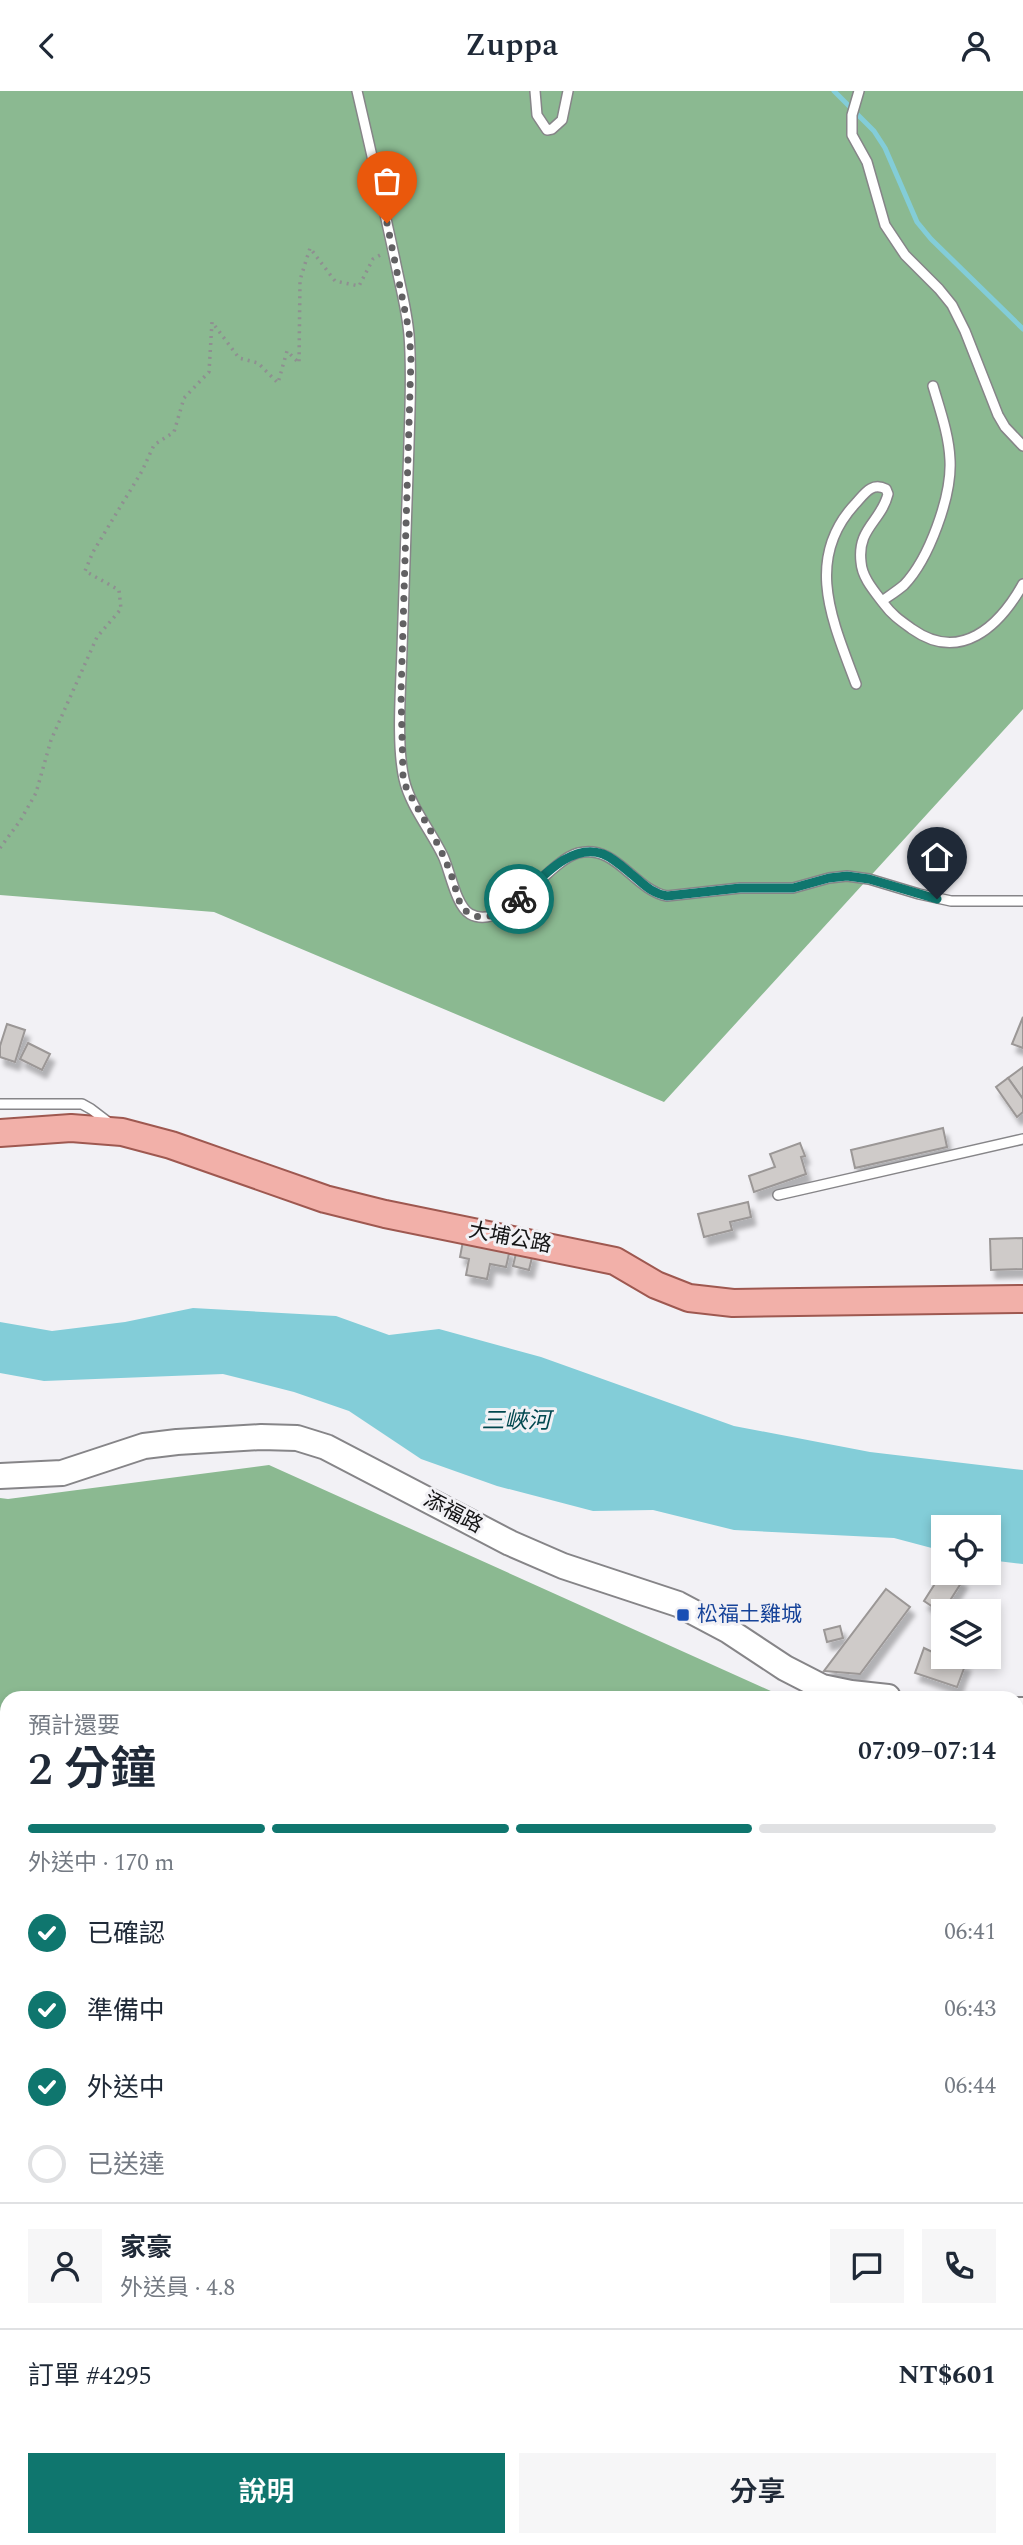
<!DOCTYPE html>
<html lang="zh-TW">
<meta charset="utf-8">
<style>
body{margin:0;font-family:Spectral,"Noto Sans TC",serif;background:#f6f6f7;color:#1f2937;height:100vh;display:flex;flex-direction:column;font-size:26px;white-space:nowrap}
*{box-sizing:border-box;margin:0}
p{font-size:23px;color:#747a83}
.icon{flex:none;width:38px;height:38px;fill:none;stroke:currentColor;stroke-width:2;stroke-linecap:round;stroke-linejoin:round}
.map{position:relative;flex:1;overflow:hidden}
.panel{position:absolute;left:0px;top:1600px;width:1024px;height:856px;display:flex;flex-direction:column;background:#fff;border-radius:21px 21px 0 0;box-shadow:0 4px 10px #0003}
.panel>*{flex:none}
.tools{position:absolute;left:931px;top:1424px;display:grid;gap:14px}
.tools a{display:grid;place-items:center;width:70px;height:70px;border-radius:0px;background:#fff;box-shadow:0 4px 10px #0003;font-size:35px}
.pin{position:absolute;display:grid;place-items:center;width:60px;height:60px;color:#fff;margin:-72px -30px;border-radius:50% 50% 50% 0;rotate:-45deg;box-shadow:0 0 7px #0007}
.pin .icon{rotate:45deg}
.courier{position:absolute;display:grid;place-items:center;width:70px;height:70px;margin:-35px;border:5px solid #0f766e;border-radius:50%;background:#fff;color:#222;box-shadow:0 2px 9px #0007}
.summary em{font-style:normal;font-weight:600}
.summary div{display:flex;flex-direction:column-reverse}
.summary{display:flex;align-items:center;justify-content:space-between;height:119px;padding:0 28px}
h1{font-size:46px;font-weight:600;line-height:52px}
.bar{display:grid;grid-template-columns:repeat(4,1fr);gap:10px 7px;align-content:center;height:84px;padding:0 28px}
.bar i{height:9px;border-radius:5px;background:#e0e1e3}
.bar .active{background:#0f766e}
.bar p{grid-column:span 4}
.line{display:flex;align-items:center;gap:18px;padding:0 28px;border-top:2px solid #e0e1e3}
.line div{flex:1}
.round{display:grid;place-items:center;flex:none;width:74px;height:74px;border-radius:0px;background:#f6f6f7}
ol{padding:0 28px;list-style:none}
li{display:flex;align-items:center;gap:21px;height:77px}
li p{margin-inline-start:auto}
li .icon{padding:7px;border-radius:50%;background:#0f766e;color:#fff;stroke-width:4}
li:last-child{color:#747a83}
li i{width:38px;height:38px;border:4px solid #e0e1e3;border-radius:50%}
.action{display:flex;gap:14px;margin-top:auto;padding:14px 28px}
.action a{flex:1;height:80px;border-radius:0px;background:#0f766e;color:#fff;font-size:28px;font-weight:600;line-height:80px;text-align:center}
.action a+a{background:#f6f6f7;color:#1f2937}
header{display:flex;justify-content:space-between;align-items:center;height:91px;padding:0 28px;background:#fff;font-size:32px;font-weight:600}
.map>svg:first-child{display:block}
.forest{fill:#8bb991}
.water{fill:#83cdd8}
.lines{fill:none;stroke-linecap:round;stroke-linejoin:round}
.stream{stroke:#83cdd8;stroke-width:5}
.building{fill:#cfcbc9;stroke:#9b9796;stroke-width:2;filter:url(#shadow)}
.lane-casing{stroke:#868588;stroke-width:12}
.street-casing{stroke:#868588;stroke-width:21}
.secondary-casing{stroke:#868588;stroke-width:28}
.primary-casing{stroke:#9e5850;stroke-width:30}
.path{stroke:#8f8f91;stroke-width:3.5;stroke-dasharray:2 5;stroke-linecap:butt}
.lane{stroke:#fff;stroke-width:9}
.street{stroke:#fff;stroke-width:18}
.secondary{stroke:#fff;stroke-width:24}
.primary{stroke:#f2b0a9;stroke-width:26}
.done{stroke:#626163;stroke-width:7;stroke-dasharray:0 12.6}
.route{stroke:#0f766e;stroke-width:9}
.transit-dot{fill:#1a4fb4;stroke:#f2f1f5;stroke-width:2.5}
.labels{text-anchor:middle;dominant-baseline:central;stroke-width:6;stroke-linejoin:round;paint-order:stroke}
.street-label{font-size:21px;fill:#141415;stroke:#f2f1f5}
.transit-label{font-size:21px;fill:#164399;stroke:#f2f1f5;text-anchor:start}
.water-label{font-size:23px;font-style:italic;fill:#00474f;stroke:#f2f1f5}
</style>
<header><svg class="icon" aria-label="back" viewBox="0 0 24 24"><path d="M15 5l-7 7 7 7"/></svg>Zuppa<svg class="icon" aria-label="person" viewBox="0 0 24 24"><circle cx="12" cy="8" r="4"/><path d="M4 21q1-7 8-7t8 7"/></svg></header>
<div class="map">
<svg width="1023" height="2454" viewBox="0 0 1023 2454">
<defs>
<filter id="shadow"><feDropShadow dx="4.5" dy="8" stdDeviation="2" flood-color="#0004"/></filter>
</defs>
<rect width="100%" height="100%" fill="#f2f1f5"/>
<!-- forest -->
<g class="forest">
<polygon points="0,0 1023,0 1023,618 664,1011 214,821 0,804"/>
<polygon points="269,1374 784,1606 7,1606 7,2448 1017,2448 1017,1648 1023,1648 1023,2454 0,2454 0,1407 8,1408"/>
</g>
<!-- water -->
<polygon class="water" points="193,1217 336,1225 389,1244 439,1238 541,1266 734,1335 870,1361 1023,1379 1023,1473 989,1469 989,1437 943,1437 943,1460 894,1447 734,1439 653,1419 593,1420 497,1395 421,1368 349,1320 294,1301 223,1283 44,1290 0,1282 0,1231 52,1240 125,1231"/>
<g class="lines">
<!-- stream -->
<polyline class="stream" points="834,0 874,40 885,57 917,131 931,148 1023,238"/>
</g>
<!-- building -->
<g class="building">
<polygon points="1023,926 1023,957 1012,953"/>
<polygon points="7,933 25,939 15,971 0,966 0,955"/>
<polygon points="28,952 50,963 42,979 20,968"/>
<polygon points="1023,976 1023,1008 1008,987"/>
<polygon points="1008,987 1023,1008 1023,1021 1017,1026 996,996"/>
<polygon points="943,1037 947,1056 855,1077 851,1059"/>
<polygon points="800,1052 805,1065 801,1066 806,1083 754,1101 749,1085 775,1076 770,1063"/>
<polygon points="748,1111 751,1126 730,1131 732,1139 704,1146 698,1123"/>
<polygon points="1023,1147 1023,1178 991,1179 990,1148"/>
<polygon points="463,1150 510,1158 506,1176 490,1173 487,1188 466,1184 469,1168 460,1166"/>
<polygon points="517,1158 533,1162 529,1179 513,1175"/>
<polygon points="943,1480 943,1482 952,1482 963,1489 942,1522 924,1510"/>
<polygon points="886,1498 910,1516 860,1583 824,1580"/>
<polygon points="840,1535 843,1547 827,1551 824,1539"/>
<polygon points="924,1557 943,1566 966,1572 957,1596 915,1582"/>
<polygon points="1017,2159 1023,2160 1023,2177 1017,2173"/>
</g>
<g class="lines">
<!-- lane casing -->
<g class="lane-casing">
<g id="lane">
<path d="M357 0C370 56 383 113 395 169 400 194 407 219 409 244 412 280 410 316 409 352 407 421 404 490 402 558 401 595 396 653 404 688 410 715 431 740 443 765 450 780 456 815 470 823 505 842 546 771 578 762 616 752 634 799 667 805L740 797H793L829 787 847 785 869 788 919 803 951 810H1023"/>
<polyline points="535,0 537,24 547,39 552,38 562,29 568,0"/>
<polyline points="859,0 852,24 852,44 867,71 885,134 905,164 939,198 952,214 965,240 998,324 1005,336 1023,355"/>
<path d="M882 510C889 505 897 500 904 494 929 468 952 405 950 369 949 344 940 319 933 295"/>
<path d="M856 593C833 531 803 468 856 412 865 402 872 391 886 398L888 403C881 431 857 437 861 471 862 487 875 501 884 513 892 524 901 530 912 538 960 572 999 536 1023 493"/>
<polyline points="0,1013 82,1013 91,1018 112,1034"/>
<polyline points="778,1104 1023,1048"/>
</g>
</g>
<!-- street casing -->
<g class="street-casing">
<g id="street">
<polyline points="237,2448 243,2454"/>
<polyline points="124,2454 124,2448"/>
</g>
</g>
<!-- secondary casing -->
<g class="secondary-casing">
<g id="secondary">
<polyline points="0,1385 62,1382 144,1355 177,1351 261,1346 297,1347 326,1356 510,1452 563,1475 678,1513 729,1540 785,1577 822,1596 851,1602 888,1606"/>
<polyline points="1017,1619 1023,1619"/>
</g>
</g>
<!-- primary casing -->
<g class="primary-casing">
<polyline id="primary" points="0,1042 71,1037 122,1041 171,1054 325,1108 385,1123 615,1170 656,1194 689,1207 733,1212 1023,1208"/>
</g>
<!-- path -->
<polyline class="path" points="0,757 20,730 36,702 51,649 97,546 121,518 119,499 85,480 93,461 142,380 154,354 174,341 184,307 209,281 212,231 239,267 258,272 278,292 287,260 299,272 300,189 310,157 335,190 359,195 373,168 382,163"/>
<!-- lane -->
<use href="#lane" class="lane"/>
<!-- street -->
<use href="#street" class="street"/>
<!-- secondary -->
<use href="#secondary" class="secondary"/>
<!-- primary -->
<use href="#primary" class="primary"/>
</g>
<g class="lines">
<!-- done -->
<path class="done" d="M387 132 409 240 411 266 401 603 403 685 406 696C422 726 442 756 453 789 457 801 458 816 470 823 487 832 506 819 519 808"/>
<!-- route -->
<path class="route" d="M519 808C540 789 570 751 603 763 613 767 622 775 630 782 643 792 650 802 667 805L740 797H793L829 787 847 785 869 788 937 808"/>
</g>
<!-- markers -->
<rect class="transit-dot" x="676" y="1517" width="14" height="14" rx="3.5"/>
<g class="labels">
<!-- street labels -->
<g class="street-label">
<text transform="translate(510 1147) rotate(11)">大埔公路</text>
<text transform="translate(453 1422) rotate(28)">添福路</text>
</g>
<!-- transit labels -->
<g class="transit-label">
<text x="697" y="1524">松福土雞城</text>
</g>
<!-- water labels -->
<g class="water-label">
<text x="516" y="1330">三峽河</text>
</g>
</g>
</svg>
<div class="tools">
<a><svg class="icon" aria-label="locate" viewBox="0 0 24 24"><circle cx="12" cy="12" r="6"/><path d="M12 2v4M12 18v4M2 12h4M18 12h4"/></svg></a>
<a><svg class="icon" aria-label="layers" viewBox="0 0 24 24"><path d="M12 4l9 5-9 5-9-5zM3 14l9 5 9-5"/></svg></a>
</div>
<div class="pin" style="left:387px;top:132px;background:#ea580c"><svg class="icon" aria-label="bag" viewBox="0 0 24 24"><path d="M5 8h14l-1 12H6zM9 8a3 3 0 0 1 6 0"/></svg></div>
<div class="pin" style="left:937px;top:808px;background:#1f2937"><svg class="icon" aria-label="home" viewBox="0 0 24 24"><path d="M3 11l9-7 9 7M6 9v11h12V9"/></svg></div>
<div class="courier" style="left:519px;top:808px"><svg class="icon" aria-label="bike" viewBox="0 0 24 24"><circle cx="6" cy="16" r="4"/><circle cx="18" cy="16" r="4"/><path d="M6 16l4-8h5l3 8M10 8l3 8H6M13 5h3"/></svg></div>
<section class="panel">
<div class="summary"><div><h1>2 分鐘</h1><p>預計還要</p></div><em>07:09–07:14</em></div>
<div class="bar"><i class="active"></i><i class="active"></i><i class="active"></i><i></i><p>外送中 · 170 m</p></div>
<ol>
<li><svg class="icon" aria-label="check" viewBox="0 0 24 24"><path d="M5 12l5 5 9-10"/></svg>已確認<p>06:41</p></li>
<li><svg class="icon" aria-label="check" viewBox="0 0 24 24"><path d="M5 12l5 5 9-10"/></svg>準備中<p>06:43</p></li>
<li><svg class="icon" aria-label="check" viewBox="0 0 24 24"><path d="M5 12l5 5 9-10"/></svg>外送中<p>06:44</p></li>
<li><i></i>已送達</li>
</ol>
<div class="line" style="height:126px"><a class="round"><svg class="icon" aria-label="person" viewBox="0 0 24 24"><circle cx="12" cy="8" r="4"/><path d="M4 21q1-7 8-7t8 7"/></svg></a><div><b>家豪</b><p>外送員 · 4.8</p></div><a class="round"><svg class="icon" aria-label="chat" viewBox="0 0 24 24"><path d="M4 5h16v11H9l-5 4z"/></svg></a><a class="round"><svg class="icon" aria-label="phone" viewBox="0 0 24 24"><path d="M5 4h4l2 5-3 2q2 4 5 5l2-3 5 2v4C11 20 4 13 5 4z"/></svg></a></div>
<div class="line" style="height:91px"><div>訂單 #4295</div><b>NT$601</b></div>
<div class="action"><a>說明</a><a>分享</a></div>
</section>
</div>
